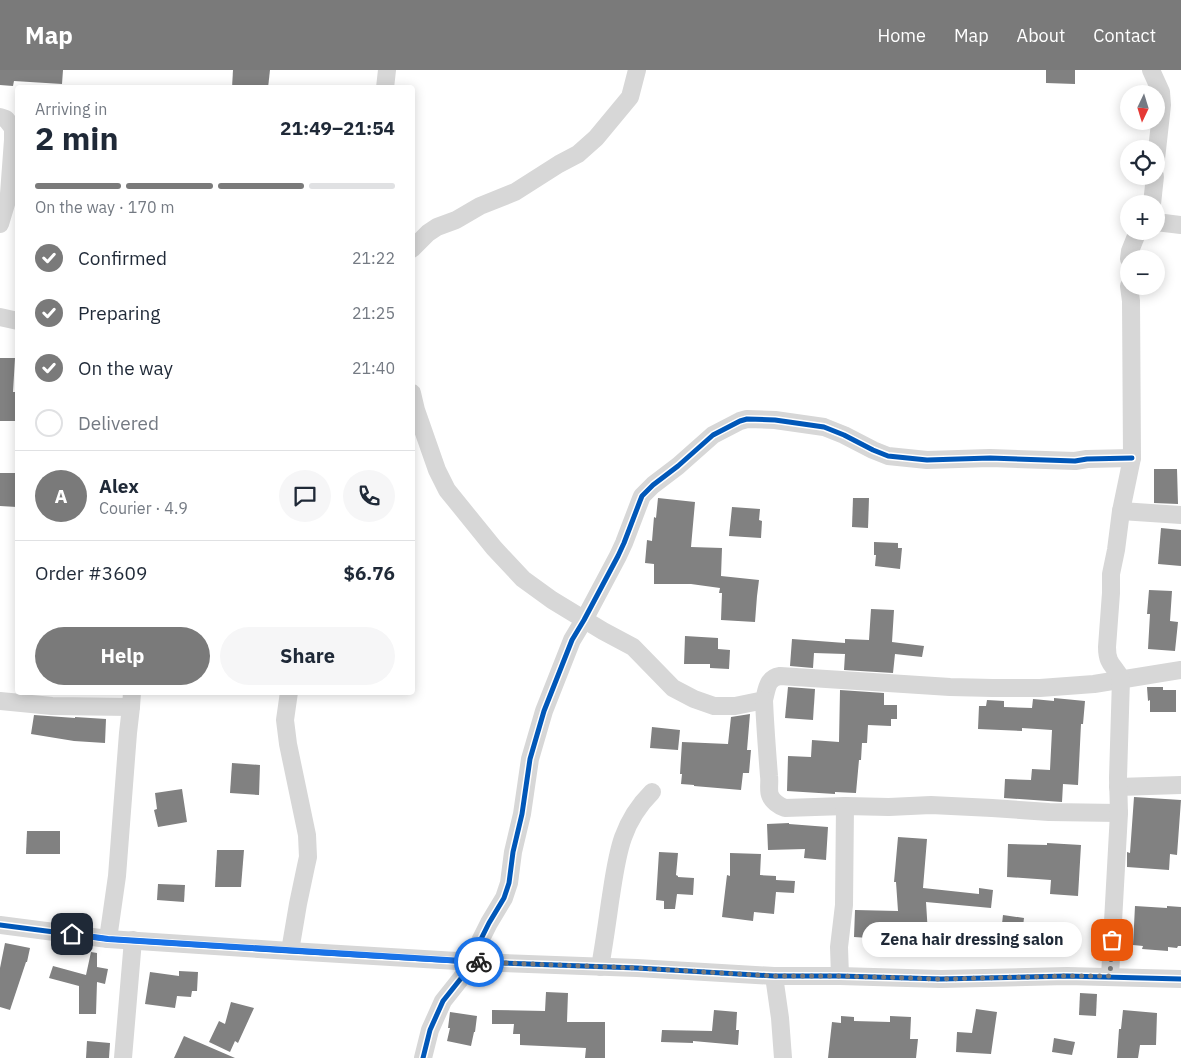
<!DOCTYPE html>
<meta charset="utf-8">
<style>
body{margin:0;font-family:"IBM Plex Sans",sans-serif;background:#f6f6f7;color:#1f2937;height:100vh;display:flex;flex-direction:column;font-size:19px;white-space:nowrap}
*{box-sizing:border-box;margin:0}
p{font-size:16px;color:#747a83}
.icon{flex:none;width:28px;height:28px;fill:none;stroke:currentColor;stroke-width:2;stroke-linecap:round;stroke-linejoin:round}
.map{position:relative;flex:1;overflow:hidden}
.sheet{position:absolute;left:15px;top:15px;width:400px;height:610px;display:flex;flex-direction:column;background:#fff;border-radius:5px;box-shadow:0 2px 12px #0003}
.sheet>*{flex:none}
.needle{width:32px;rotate:184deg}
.buttons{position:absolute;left:1120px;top:15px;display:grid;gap:10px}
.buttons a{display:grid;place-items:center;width:45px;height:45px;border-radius:50%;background:#fff;box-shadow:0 2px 12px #0003;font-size:25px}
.pin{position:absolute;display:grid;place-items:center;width:42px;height:42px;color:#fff;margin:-21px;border-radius:10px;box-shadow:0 2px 8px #0006}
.courier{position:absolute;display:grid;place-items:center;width:50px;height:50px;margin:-25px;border:4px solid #1a73e8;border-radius:50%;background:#fff;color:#222;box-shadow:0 1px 6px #0007}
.bubble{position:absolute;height:35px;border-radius:18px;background:#fff;box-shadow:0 2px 12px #0003;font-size:16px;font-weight:700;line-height:35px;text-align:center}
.headline em{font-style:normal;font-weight:700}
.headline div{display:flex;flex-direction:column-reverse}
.headline{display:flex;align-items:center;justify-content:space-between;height:85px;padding:0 20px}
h1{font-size:32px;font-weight:700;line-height:38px}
.bar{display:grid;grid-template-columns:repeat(4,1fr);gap:8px 5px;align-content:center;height:60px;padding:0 20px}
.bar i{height:6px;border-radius:4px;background:#e0e1e3}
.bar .selected{background:#7a7a7a}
.bar p{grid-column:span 4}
.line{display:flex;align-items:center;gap:12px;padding:0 20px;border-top:1px solid #e0e1e3}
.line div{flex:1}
.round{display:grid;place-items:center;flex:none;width:52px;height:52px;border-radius:26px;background:#f6f6f7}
ol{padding:0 20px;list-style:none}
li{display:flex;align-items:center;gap:15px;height:55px}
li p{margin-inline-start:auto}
li .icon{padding:5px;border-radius:50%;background:#7a7a7a;color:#fff;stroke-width:4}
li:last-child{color:#747a83}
li i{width:28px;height:28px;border:2px solid #e0e1e3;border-radius:50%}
.cta{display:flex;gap:10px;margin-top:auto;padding:10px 20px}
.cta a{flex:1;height:58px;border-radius:30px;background:#7a7a7a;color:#fff;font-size:20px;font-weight:700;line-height:58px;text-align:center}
.cta a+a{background:#f6f6f7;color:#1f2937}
header{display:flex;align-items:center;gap:30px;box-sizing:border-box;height:70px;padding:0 25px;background:#7a7a7a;color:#fff}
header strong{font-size:24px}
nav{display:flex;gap:28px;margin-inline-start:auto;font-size:18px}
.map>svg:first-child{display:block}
.building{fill:#818181}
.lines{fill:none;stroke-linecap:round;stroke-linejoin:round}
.minor{stroke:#d7d7d7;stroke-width:18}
.cycleway-casing{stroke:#fff;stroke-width:8}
.cycleway{stroke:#0057b8;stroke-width:5}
.done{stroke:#7a7a7a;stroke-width:5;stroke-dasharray:0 9}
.route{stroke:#1a73e8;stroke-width:6}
</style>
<header>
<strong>Map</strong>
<nav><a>Home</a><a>Map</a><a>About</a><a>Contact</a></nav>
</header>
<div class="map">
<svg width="1181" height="988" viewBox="0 0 1181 988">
<rect width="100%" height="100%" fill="#fff"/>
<!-- building -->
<g class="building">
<polygon points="0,0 63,0 62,14 14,11 13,16 0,15"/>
<polygon points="233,0 270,0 268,18 232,18"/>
<polygon points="1046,0 1075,0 1075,14 1046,13"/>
<polygon points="0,288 15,288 13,322 18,322 18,351 0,351"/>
<polygon points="1154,399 1177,399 1178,434 1154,433"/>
<polygon points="0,403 18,403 17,437 0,436"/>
<polygon points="658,428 695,432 691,477 722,478 721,506 759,510 757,526 755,552 721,550 722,523 719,523 720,518 691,514 654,514 654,494 645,493 647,470 652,471 654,447 656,448"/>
<polygon points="853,428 869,428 868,458 852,457"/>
<polygon points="732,437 760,439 759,450 762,451 761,468 729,466"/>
<polygon points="1161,458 1181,460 1181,496 1158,494"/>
<polygon points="874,472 898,473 898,478 902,478 900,499 875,496 876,485 874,485"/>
<polygon points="1149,520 1172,521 1170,551 1178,552 1175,581 1148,579 1150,544 1147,544"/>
<polygon points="871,539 894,540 892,572 924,576 922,587 895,584 893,603 844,600 845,584 814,583 813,598 790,596 792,569 845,573 845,569 869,570"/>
<polygon points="685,566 718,568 718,579 730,580 729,599 710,598 710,594 684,594"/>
<polygon points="788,617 815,619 813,650 785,648"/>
<polygon points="1147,617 1163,617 1163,620 1176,620 1176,642 1150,642 1150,630 1148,631"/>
<polygon points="840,620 884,623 884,635 897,635 897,649 891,649 891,656 868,655 867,673 862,673 861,690 859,690 856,723 835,722 835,724 787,721 788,686 811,687 812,670 839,672"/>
<polygon points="1054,628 1085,631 1083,654 1081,654 1078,715 1063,714 1062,732 1004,728 1005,709 1031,710 1032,699 1050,700 1052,660 1022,658 1022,661 978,659 979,636 986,636 987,630 1004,631 1004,637 1032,638 1033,629 1054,631"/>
<polygon points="750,644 747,680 751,680 749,703 743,703 741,720 694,716 694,715 681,714 682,704 680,704 682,672 728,674 731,647"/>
<polygon points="34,645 75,648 75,647 106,649 105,673 74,671 31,664"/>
<polygon points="652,657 680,660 678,680 650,678"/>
<polygon points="232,693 260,695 259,725 230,723"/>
<polygon points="182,719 187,752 158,757 154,740 157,739 155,723"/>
<polygon points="1134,727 1181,730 1177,785 1170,784 1169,800 1127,797 1127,782 1130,783"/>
<polygon points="789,753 789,754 828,757 826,790 804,788 805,779 768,780 767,754"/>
<polygon points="27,761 60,761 60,784 26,784"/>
<polygon points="898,767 927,769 923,818 979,824 979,818 993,820 991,838 926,832 928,864 885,866 884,869 854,867 855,840 898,841 896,812 894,812"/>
<polygon points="1047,773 1081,775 1078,826 1050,824 1051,810 1007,807 1008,774 1047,775"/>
<polygon points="217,780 244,780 241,817 215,817"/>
<polygon points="659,782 678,783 676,805 678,806 678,807 694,808 693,825 677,824 675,839 664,839 664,831 656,830"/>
<polygon points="730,783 761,784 760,805 776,806 776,810 795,811 794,823 776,822 774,844 754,842 753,851 722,847 727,805 730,806"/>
<polygon points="158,814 185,815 184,832 157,830"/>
<polygon points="1135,836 1167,838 1167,836 1181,837 1181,876 1178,876 1177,878 1168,877 1168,881 1142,879 1143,876 1133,875"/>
<polygon points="1003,845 1024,848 1021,874 1000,871"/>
<polygon points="5,873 30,878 27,892 26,892 10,940 0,937 0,898"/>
<polygon points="91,882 97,883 97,897 108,899 105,914 97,912 96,944 79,944 79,916 49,908 53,896 86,905"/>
<polygon points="179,901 198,902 197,921 192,921 191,927 177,926 175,938 145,934 150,902 179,906"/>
<polygon points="546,922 568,923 567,952 605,952 605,988 585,988 586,978 520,975 520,964 513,964 514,954 492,954 492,940 545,941"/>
<polygon points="1080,923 1097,924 1096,946 1079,945"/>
<polygon points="231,932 254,938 238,973 235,971 230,982 209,972 219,951 225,954"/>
<polygon points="976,939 997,942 991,984 956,982 957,962 972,963"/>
<polygon points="714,940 737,942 736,960 739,960 738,975 693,971 693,973 661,972 662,960 712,961"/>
<polygon points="1123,940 1157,943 1156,975 1140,975 1138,988 1117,988 1119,959 1121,959"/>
<polygon points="450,942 477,946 475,962 474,962 471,976 447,971 450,958 448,958"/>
<polygon points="841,946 854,947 854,951 890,952 890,946 911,947 910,969 918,969 916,988 828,988 832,952 841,953"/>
<polygon points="184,966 235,988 174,988"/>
<polygon points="1054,968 1075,972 1072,985 1052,982"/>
<polygon points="87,971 110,973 109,988 86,988"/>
</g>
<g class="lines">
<!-- minor -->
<g class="minor">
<polyline points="1151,0 1161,22 1162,35 1156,89"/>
<polyline points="385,18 387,0"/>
<polyline points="0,47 6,49 13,58 13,70 9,124 0,154"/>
<polyline points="1152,134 1155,106"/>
<polyline points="1156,152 1181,155"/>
<polyline points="412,179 428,163 437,157 456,150 480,136 515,122 559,94 578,84 596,68 630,27 637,0"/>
<polyline points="1129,189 1130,181 1138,161"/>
<polyline points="0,247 18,251"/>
<path d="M412 323 416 340 437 400 447 420 494 478 523 509 552 530 603 561 633 577 673 618 694 629 714 636H735L764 630C767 619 767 608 780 606L950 617 993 618H1040L1094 614 1181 600"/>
<polyline points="1121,441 1181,445"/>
<polyline points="289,622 285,650 288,674 307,765 308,787 306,796 298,834 290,881"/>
<path d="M764 630C765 655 767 680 769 706 770 712 768 720 770 725 772 731 779 736 785 738L845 736 889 737 931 735 992 738 1049 742 1119 743"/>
<polyline points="0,631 52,636 131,637"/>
<polyline points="1118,717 1181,715"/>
<polyline points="0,855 108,869 290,881 474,892 637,898 774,906 840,906 941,909 1067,906 1181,909"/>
<polyline points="108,869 117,806 128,663 131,637 132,622"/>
<path d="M600 897C604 875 607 853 610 832 617 788 619 755 652 722"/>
<polyline points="774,906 780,948 783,988"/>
<polyline points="840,906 839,877 844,835 845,736"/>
<path d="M1110 906 1119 743 1118 708 1121 609C1115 595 1107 596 1107 577L1111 523V504L1116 480 1121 441 1132 388 1131 231 1129 216"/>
<polyline points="123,988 133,870"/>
<polyline points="423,988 430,960 443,931 474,892 480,871 489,853 504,828 509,813 513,782 522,744 530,689 544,641 572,570 584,550 618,486 624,473 640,431 642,426 653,415 678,396 713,365 740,351 747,349 775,350 824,357 844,365 873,380 888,386 927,390 990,388 1075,391 1087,389 1132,388"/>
</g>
<!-- cycleway casing -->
<g class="cycleway-casing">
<g id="cycleway">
<polyline points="0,855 108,869 290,881 474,892 637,898 774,906 840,906 941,909 1067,906 1181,909"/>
<polyline points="423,988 430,960 443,931 474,892 480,871 489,853 504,828 509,813 513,782 522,744 530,689 544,641 572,570 584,550 618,486 624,473 640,431 642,426 653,415 678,396 713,365 740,351 747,349 775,350 824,357 844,365 873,380 888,386 927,390 990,388 1075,391 1087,389 1132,388"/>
</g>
</g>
<!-- cycleway -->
<use href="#cycleway" class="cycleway"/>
</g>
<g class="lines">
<!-- done -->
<polyline class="done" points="479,892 637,898 774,906 840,906 940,909 1067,906 1110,906 1112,870"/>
<!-- route -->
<polyline class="route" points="72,864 108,869 479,892"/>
</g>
</svg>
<div class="buttons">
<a><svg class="needle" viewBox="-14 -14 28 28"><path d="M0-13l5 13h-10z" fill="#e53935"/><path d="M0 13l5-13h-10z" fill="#747a83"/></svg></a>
<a><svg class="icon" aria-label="locate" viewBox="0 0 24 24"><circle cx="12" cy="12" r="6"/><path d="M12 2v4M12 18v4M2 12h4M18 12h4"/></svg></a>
<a>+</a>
<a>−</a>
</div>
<div class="pin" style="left:1112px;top:870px;background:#ea580c"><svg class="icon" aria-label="bag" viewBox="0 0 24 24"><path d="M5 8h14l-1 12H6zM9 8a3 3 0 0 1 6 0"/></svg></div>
<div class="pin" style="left:72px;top:864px;background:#1f2937"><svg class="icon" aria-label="home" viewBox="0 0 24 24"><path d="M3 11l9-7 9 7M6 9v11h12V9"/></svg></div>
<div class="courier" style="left:479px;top:892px"><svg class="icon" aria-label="bike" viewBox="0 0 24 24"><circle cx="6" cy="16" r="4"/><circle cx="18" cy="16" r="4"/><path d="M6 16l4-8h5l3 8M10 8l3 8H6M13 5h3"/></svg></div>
<div class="bubble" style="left:862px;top:852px;width:220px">Zena hair dressing salon</div>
<section class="sheet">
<div class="headline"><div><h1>2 min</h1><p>Arriving in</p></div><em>21:49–21:54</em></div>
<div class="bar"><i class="selected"></i><i class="selected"></i><i class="selected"></i><i></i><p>On the way · 170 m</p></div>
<ol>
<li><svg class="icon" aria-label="check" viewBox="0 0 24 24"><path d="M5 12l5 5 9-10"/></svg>Confirmed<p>21:22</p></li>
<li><svg class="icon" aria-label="check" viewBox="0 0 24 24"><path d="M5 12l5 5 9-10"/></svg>Preparing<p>21:25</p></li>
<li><svg class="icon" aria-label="check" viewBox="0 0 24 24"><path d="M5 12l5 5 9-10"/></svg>On the way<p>21:40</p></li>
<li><i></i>Delivered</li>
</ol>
<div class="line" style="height:90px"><b class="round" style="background:#7a7a7a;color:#fff">A</b><div><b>Alex</b><p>Courier · 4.9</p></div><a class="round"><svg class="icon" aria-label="chat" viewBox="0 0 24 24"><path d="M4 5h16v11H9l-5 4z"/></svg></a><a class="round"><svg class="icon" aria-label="phone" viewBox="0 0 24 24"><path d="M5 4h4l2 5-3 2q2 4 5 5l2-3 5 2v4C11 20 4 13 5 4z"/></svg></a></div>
<div class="line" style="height:65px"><div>Order #3609</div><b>$6.76</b></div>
<div class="cta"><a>Help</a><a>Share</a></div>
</section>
</div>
